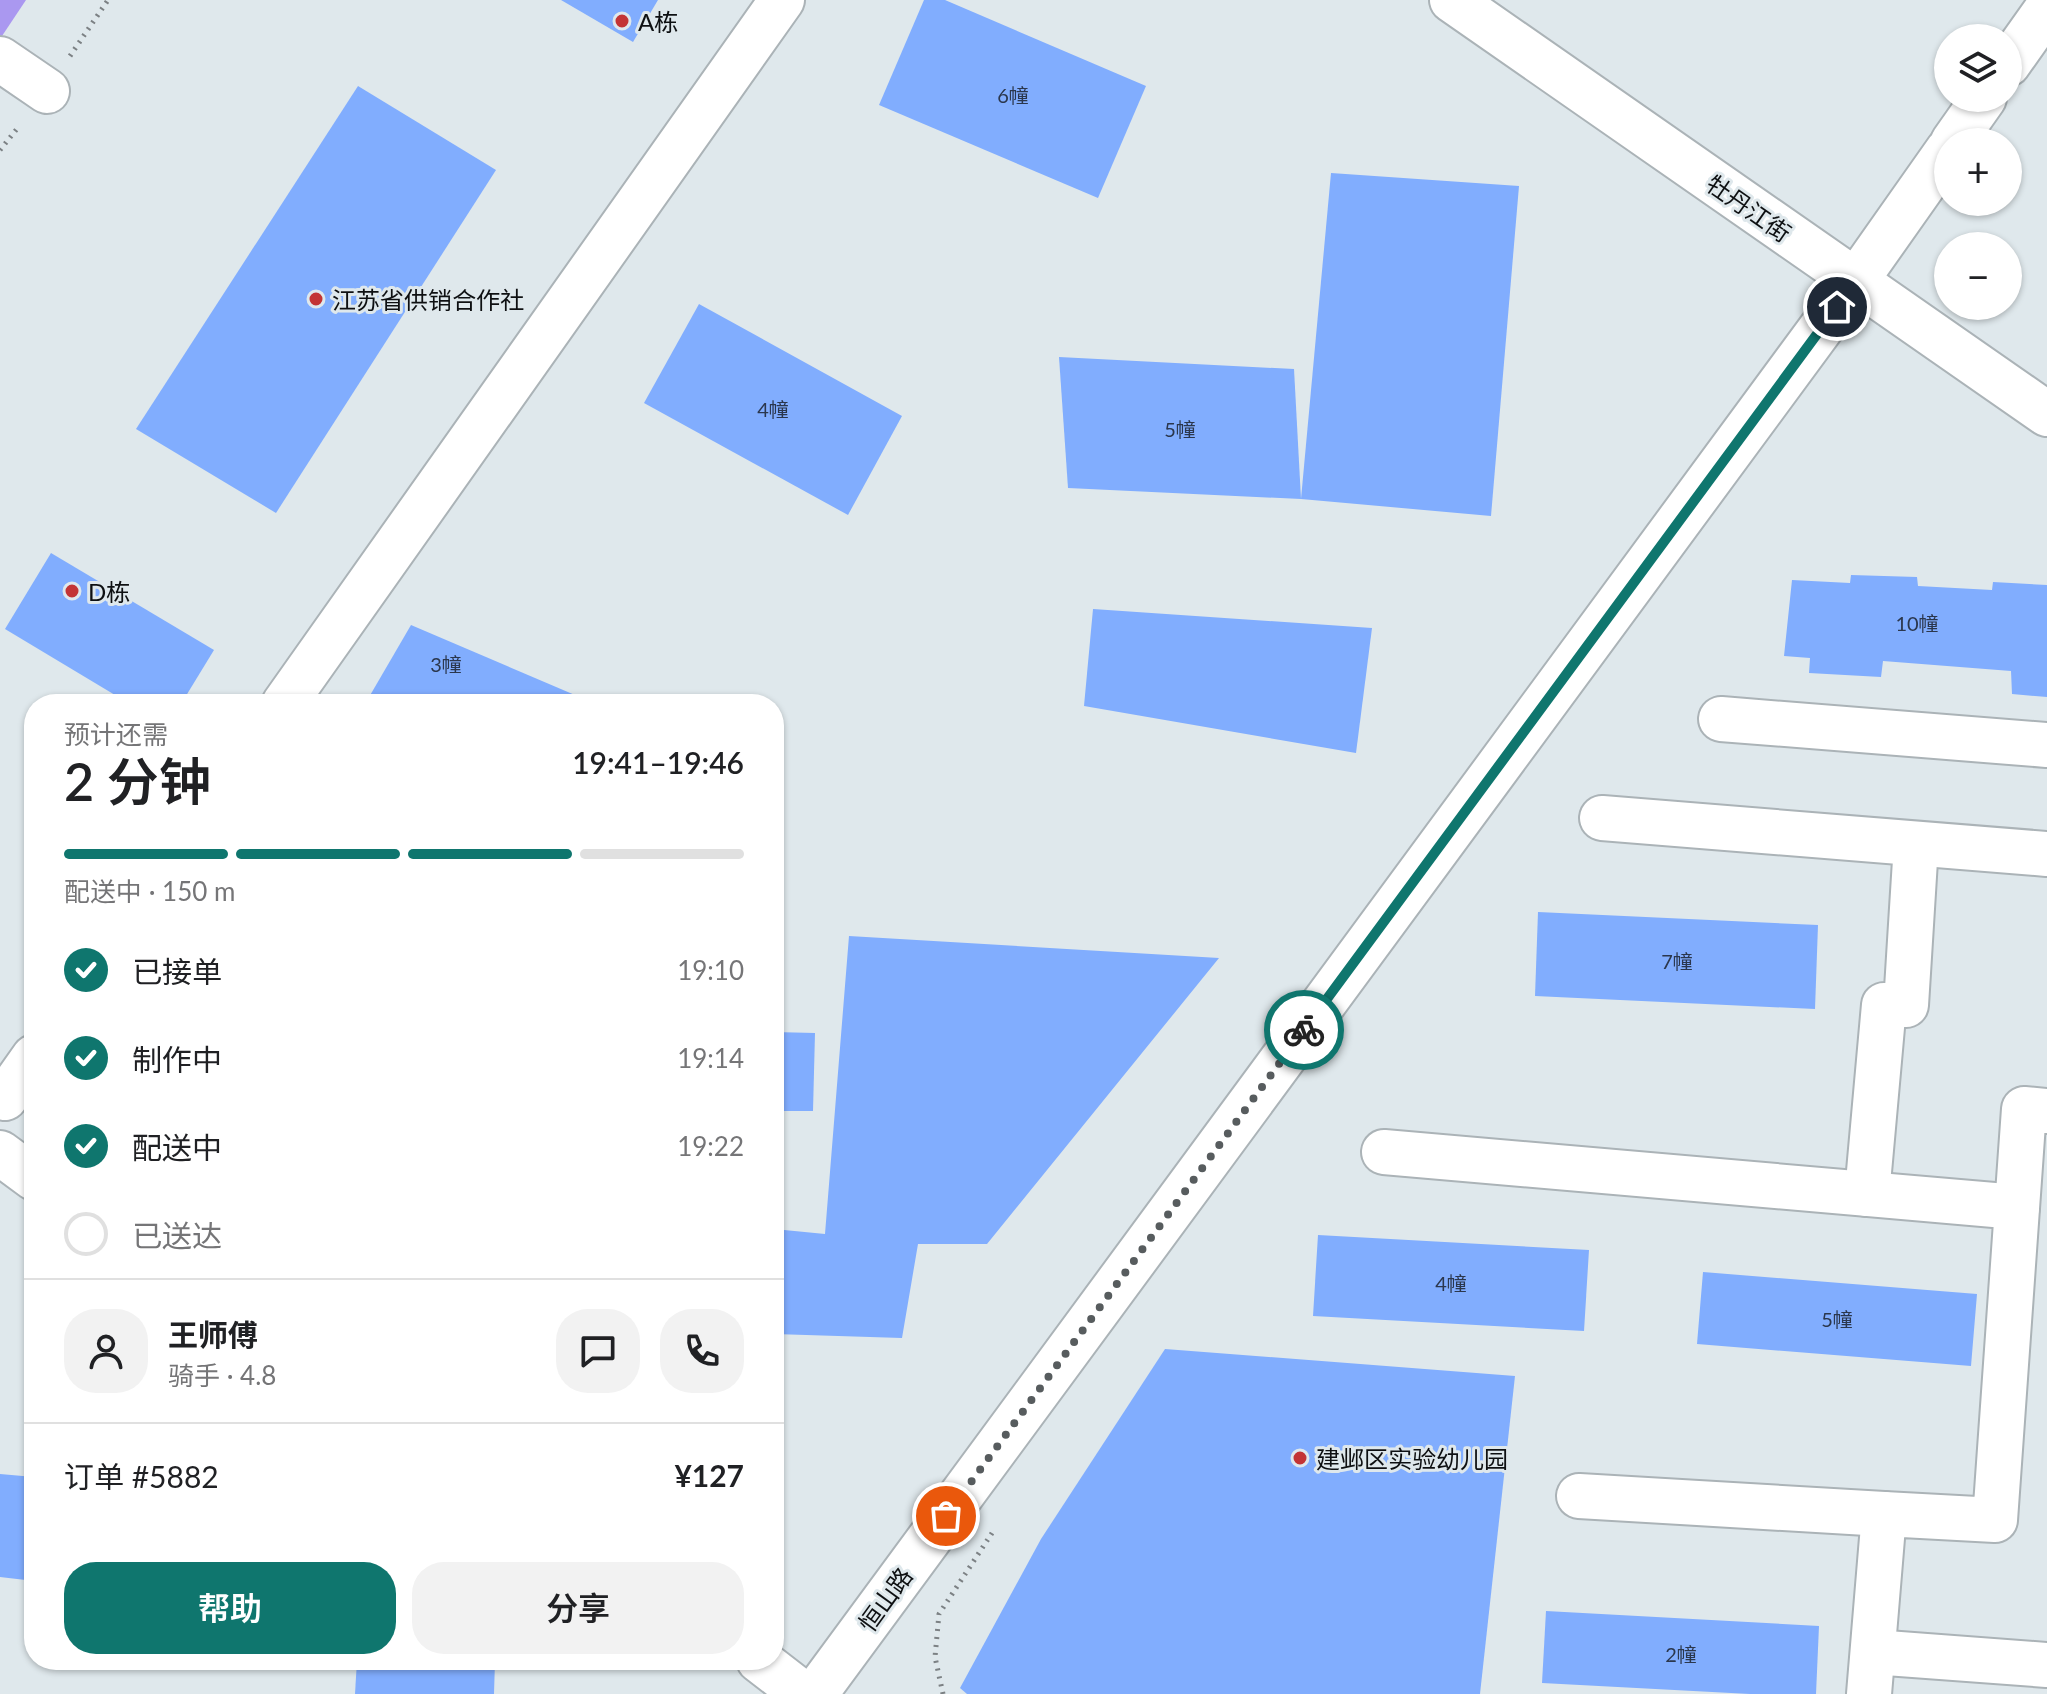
<!DOCTYPE html>
<html lang="zh">
<meta charset="utf-8">
<style>
body{margin:0;font-family:Lato,"Noto Sans SC",sans-serif;background:#f2f2f2;color:#202124;height:100vh;display:flex;flex-direction:column;font-size:30px;white-space:nowrap}
*{box-sizing:border-box;margin:0}
p{font-size:26px;color:#757577}
.icon{flex:none;width:44px;height:44px;fill:none;stroke:currentColor;stroke-width:2;stroke-linecap:round;stroke-linejoin:round}
.map{position:relative;flex:1;overflow:hidden}
.sheet{position:absolute;left:24px;top:694px;width:760px;height:976px;display:flex;flex-direction:column;background:#fff;border-radius:32px;box-shadow:0 2px 6px #0004}
.sheet>*{flex:none}
.buttons{position:absolute;left:1934px;top:24px;display:grid;gap:16px}
.buttons a{display:grid;place-items:center;width:88px;height:88px;border-radius:50%;background:#fff;box-shadow:0 2px 6px #0004;font-size:40px}
.pin{position:absolute;display:grid;place-items:center;width:68px;height:68px;color:#fff;margin:-34px;border:4px solid #fff;border-radius:50%;box-shadow:0 2px 8px #0007}
.courier{position:absolute;display:grid;place-items:center;width:80px;height:80px;margin:-40px;border:6px solid #0f766e;border-radius:50%;background:#fff;color:#222;box-shadow:0 2px 10px #0007}
.overview em{font-style:normal;font-weight:600}
.overview div{display:flex;flex-direction:column-reverse}
.overview{display:flex;align-items:center;justify-content:space-between;height:136px;padding:0 40px}
h1{font-size:52px;font-weight:600;line-height:60px}
.bar{display:grid;grid-template-columns:repeat(4,1fr);gap:12px 8px;align-content:center;height:96px;padding:0 40px}
.bar i{height:10px;border-radius:6px;background:#e0e0e0}
.bar .current{background:#0f766e}
.bar p{grid-column:span 4}
.line{display:flex;align-items:center;gap:20px;padding:0 40px;border-top:2px solid #e0e0e0}
.line div{flex:1}
.round{display:grid;place-items:center;flex:none;width:84px;height:84px;border-radius:32px;background:#f2f2f2}
ol{padding:0 40px;list-style:none}
li{display:flex;align-items:center;gap:24px;height:88px}
li p{margin-inline-start:auto}
li .icon{padding:8px;border-radius:50%;background:#0f766e;color:#fff;stroke-width:4}
li:last-child{color:#757577}
li i{width:44px;height:44px;border:4px solid #e0e0e0;border-radius:50%}
.button{display:flex;gap:16px;margin-top:auto;padding:16px 40px}
.button a{flex:1;height:92px;border-radius:32px;background:#0f766e;color:#fff;font-size:32px;font-weight:600;line-height:92px;text-align:center}
.button a+a{background:#f2f2f2;color:#202124}
.map>svg:first-child{display:block}
.water{fill:#aa98f0}
.building{fill:#81adfe}
.lines{fill:none;stroke-linecap:round;stroke-linejoin:round}
.minor-casing{stroke:#abb3b7;stroke-width:48}
.path{stroke:#7c8184;stroke-width:5;stroke-dasharray:2 6;stroke-linecap:butt}
.minor{stroke:#fff;stroke-width:44}
.done{stroke:#575c5e;stroke-width:8;stroke-dasharray:0 14.4}
.route{stroke:#0f766e;stroke-width:10}
.poi-dot{fill:#c33435;stroke:#dfe8ec;stroke-width:3}
.labels{text-anchor:middle;dominant-baseline:central;stroke-width:6;stroke-linejoin:round;paint-order:stroke}
.number-label{font-size:20px;fill:#2b374d}
.poi-label{font-size:24px;fill:#0e1012;stroke:#dfe8ec;text-anchor:start}
.street-label{font-size:24px;fill:#0e1012;stroke:#dfe8ec}
</style>
<div class="map">
<svg width="2047" height="1694" viewBox="0 0 2047 1694">
<rect width="100%" height="100%" fill="#dfe8ec"/>
<!-- water -->
<polygon class="water" points="0,0 26,0 0,39"/>
<!-- building -->
<g class="building">
<polygon points="561,0 658,0 633,42"/>
<polygon points="924,0 945,0 1146,86 1098,198 879,105"/>
<polygon points="358,86 496,170 276,513 136,429"/>
<polygon points="1331,173 1519,186 1491,516 1301,499"/>
<polygon points="699,304 902,416 848,515 644,403"/>
<polygon points="1059,357 1294,369 1301,499 1068,488"/>
<polygon points="51,553 214,650 181,704 130,704 5,629"/>
<polygon points="1851,575 1917,577 1918,586 1992,590 1993,582 2047,585 2047,697 2012,694 2011,671 1883,661 1881,677 1809,673 1810,658 1784,656 1792,580 1850,583"/>
<polygon points="1093,609 1372,628 1356,753 1084,706"/>
<polygon points="411,625 596,704 365,704"/>
<polygon points="1538,912 1818,925 1815,1009 1535,996"/>
<polygon points="849,936 1219,958 987,1244 918,1244 902,1338 774,1334 774,1229 825,1234"/>
<polygon points="774,1032 815,1033 813,1111 774,1111"/>
<polygon points="1318,1235 1589,1250 1584,1331 1313,1316"/>
<polygon points="1703,1272 1977,1294 1971,1366 1697,1344"/>
<polygon points="1165,1349 1515,1376 1480,1694 967,1694 960,1688 1041,1539"/>
<polygon points="0,1474 34,1477 34,1581 0,1577"/>
<polygon points="1546,1611 1819,1626 1816,1694 1750,1694 1542,1683"/>
<polygon points="357,1660 495,1661 494,1694 355,1694"/>
</g>
<g class="lines">
<!-- minor casing -->
<g class="minor-casing">
<g id="minor">
<polyline points="1452,0 2047,414"/>
<polyline points="0,59 47,91"/>
<polyline points="2008,64 2047,9"/>
<polyline points="1953,142 1984,98"/>
<polyline points="284,704 782,0"/>
<polyline points="1721,719 2047,745"/>
<polyline points="1602,818 2047,854"/>
<polyline points="5,1098 34,1057"/>
<polyline points="1384,1152 2017,1207"/>
<polyline points="0,1153 34,1178"/>
<polyline points="1867,1194 1884,1005 1906,1005 1916,844"/>
<polyline points="1579,1496 1884,1514"/>
<polyline points="1873,1652 2047,1665"/>
<polyline points="759,1660 803,1694"/>
<polyline points="815,1694 1855,282 1948,150"/>
<polyline points="1869,1694 1884,1514 1995,1520 2024,1109 2047,1111"/>
</g>
</g>
<!-- path -->
<g class="path">
<polyline points="70,56 108,0"/>
<polyline points="0,150 20,125"/>
<polyline points="943,1694 935,1657 939,1614 992,1533"/>
</g>
<!-- minor -->
<use href="#minor" class="minor"/>
</g>
<g class="lines">
<!-- done -->
<polyline class="done" points="946,1516 1304,1030"/>
<!-- route -->
<polyline class="route" points="1304,1030 1837,307"/>
</g>
<!-- markers -->
<g class="poi-dot">
<circle cx="622" cy="21" r="8"/>
<circle cx="316" cy="299" r="8"/>
<circle cx="72" cy="591" r="8"/>
<circle cx="1300" cy="1458" r="8"/>
</g>
<g class="labels">
<!-- number labels -->
<g class="number-label">
<text x="1013" y="95">6幢</text>
<text x="773" y="409">4幢</text>
<text x="1180" y="429">5幢</text>
<text x="1917" y="623">10幢</text>
<text x="446" y="664">3幢</text>
<text x="1677" y="961">7幢</text>
<text x="1451" y="1283">4幢</text>
<text x="1837" y="1319">5幢</text>
<text x="1681" y="1654">2幢</text>
</g>
<!-- poi labels -->
<g class="poi-label">
<text x="638" y="21">A栋</text>
<text x="332" y="299">江苏省供销合作社</text>
<text x="88" y="591">D栋</text>
<text x="1316" y="1458">建邺区实验幼儿园</text>
</g>
<!-- street labels -->
<g class="street-label">
<text transform="translate(1749 208) rotate(35)">牡丹江街</text>
<text transform="translate(885 1599) rotate(-54)">恒山路</text>
</g>
</g>
</svg>
<div class="buttons">
<a><svg class="icon" aria-label="layers" viewBox="0 0 24 24"><path d="M12 4l9 5-9 5-9-5zM3 14l9 5 9-5"/></svg></a>
<a>+</a>
<a>−</a>
</div>
<div class="pin" style="left:946px;top:1516px;background:#ea580c"><svg class="icon" aria-label="bag" viewBox="0 0 24 24"><path d="M5 8h14l-1 12H6zM9 8a3 3 0 0 1 6 0"/></svg></div>
<div class="pin" style="left:1837px;top:307px;background:#1f2937"><svg class="icon" aria-label="home" viewBox="0 0 24 24"><path d="M3 11l9-7 9 7M6 9v11h12V9"/></svg></div>
<div class="courier" style="left:1304px;top:1030px"><svg class="icon" aria-label="bike" viewBox="0 0 24 24"><circle cx="6" cy="16" r="4"/><circle cx="18" cy="16" r="4"/><path d="M6 16l4-8h5l3 8M10 8l3 8H6M13 5h3"/></svg></div>
<section class="sheet">
<div class="overview"><div><h1>2 分钟</h1><p>预计还需</p></div><em>19:41–19:46</em></div>
<div class="bar"><i class="current"></i><i class="current"></i><i class="current"></i><i></i><p>配送中 · 150 m</p></div>
<ol>
<li><svg class="icon" aria-label="check" viewBox="0 0 24 24"><path d="M5 12l5 5 9-10"/></svg>已接单<p>19:10</p></li>
<li><svg class="icon" aria-label="check" viewBox="0 0 24 24"><path d="M5 12l5 5 9-10"/></svg>制作中<p>19:14</p></li>
<li><svg class="icon" aria-label="check" viewBox="0 0 24 24"><path d="M5 12l5 5 9-10"/></svg>配送中<p>19:22</p></li>
<li><i></i>已送达</li>
</ol>
<div class="line" style="height:144px"><a class="round"><svg class="icon" aria-label="person" viewBox="0 0 24 24"><circle cx="12" cy="8" r="4"/><path d="M4 21q1-7 8-7t8 7"/></svg></a><div><b>王师傅</b><p>骑手 · 4.8</p></div><a class="round"><svg class="icon" aria-label="chat" viewBox="0 0 24 24"><path d="M4 5h16v11H9l-5 4z"/></svg></a><a class="round"><svg class="icon" aria-label="phone" viewBox="0 0 24 24"><path d="M5 4h4l2 5-3 2q2 4 5 5l2-3 5 2v4C11 20 4 13 5 4z"/></svg></a></div>
<div class="line" style="height:104px"><div>订单 #5882</div><b>¥127</b></div>
<div class="button"><a>帮助</a><a>分享</a></div>
</section>
</div>
